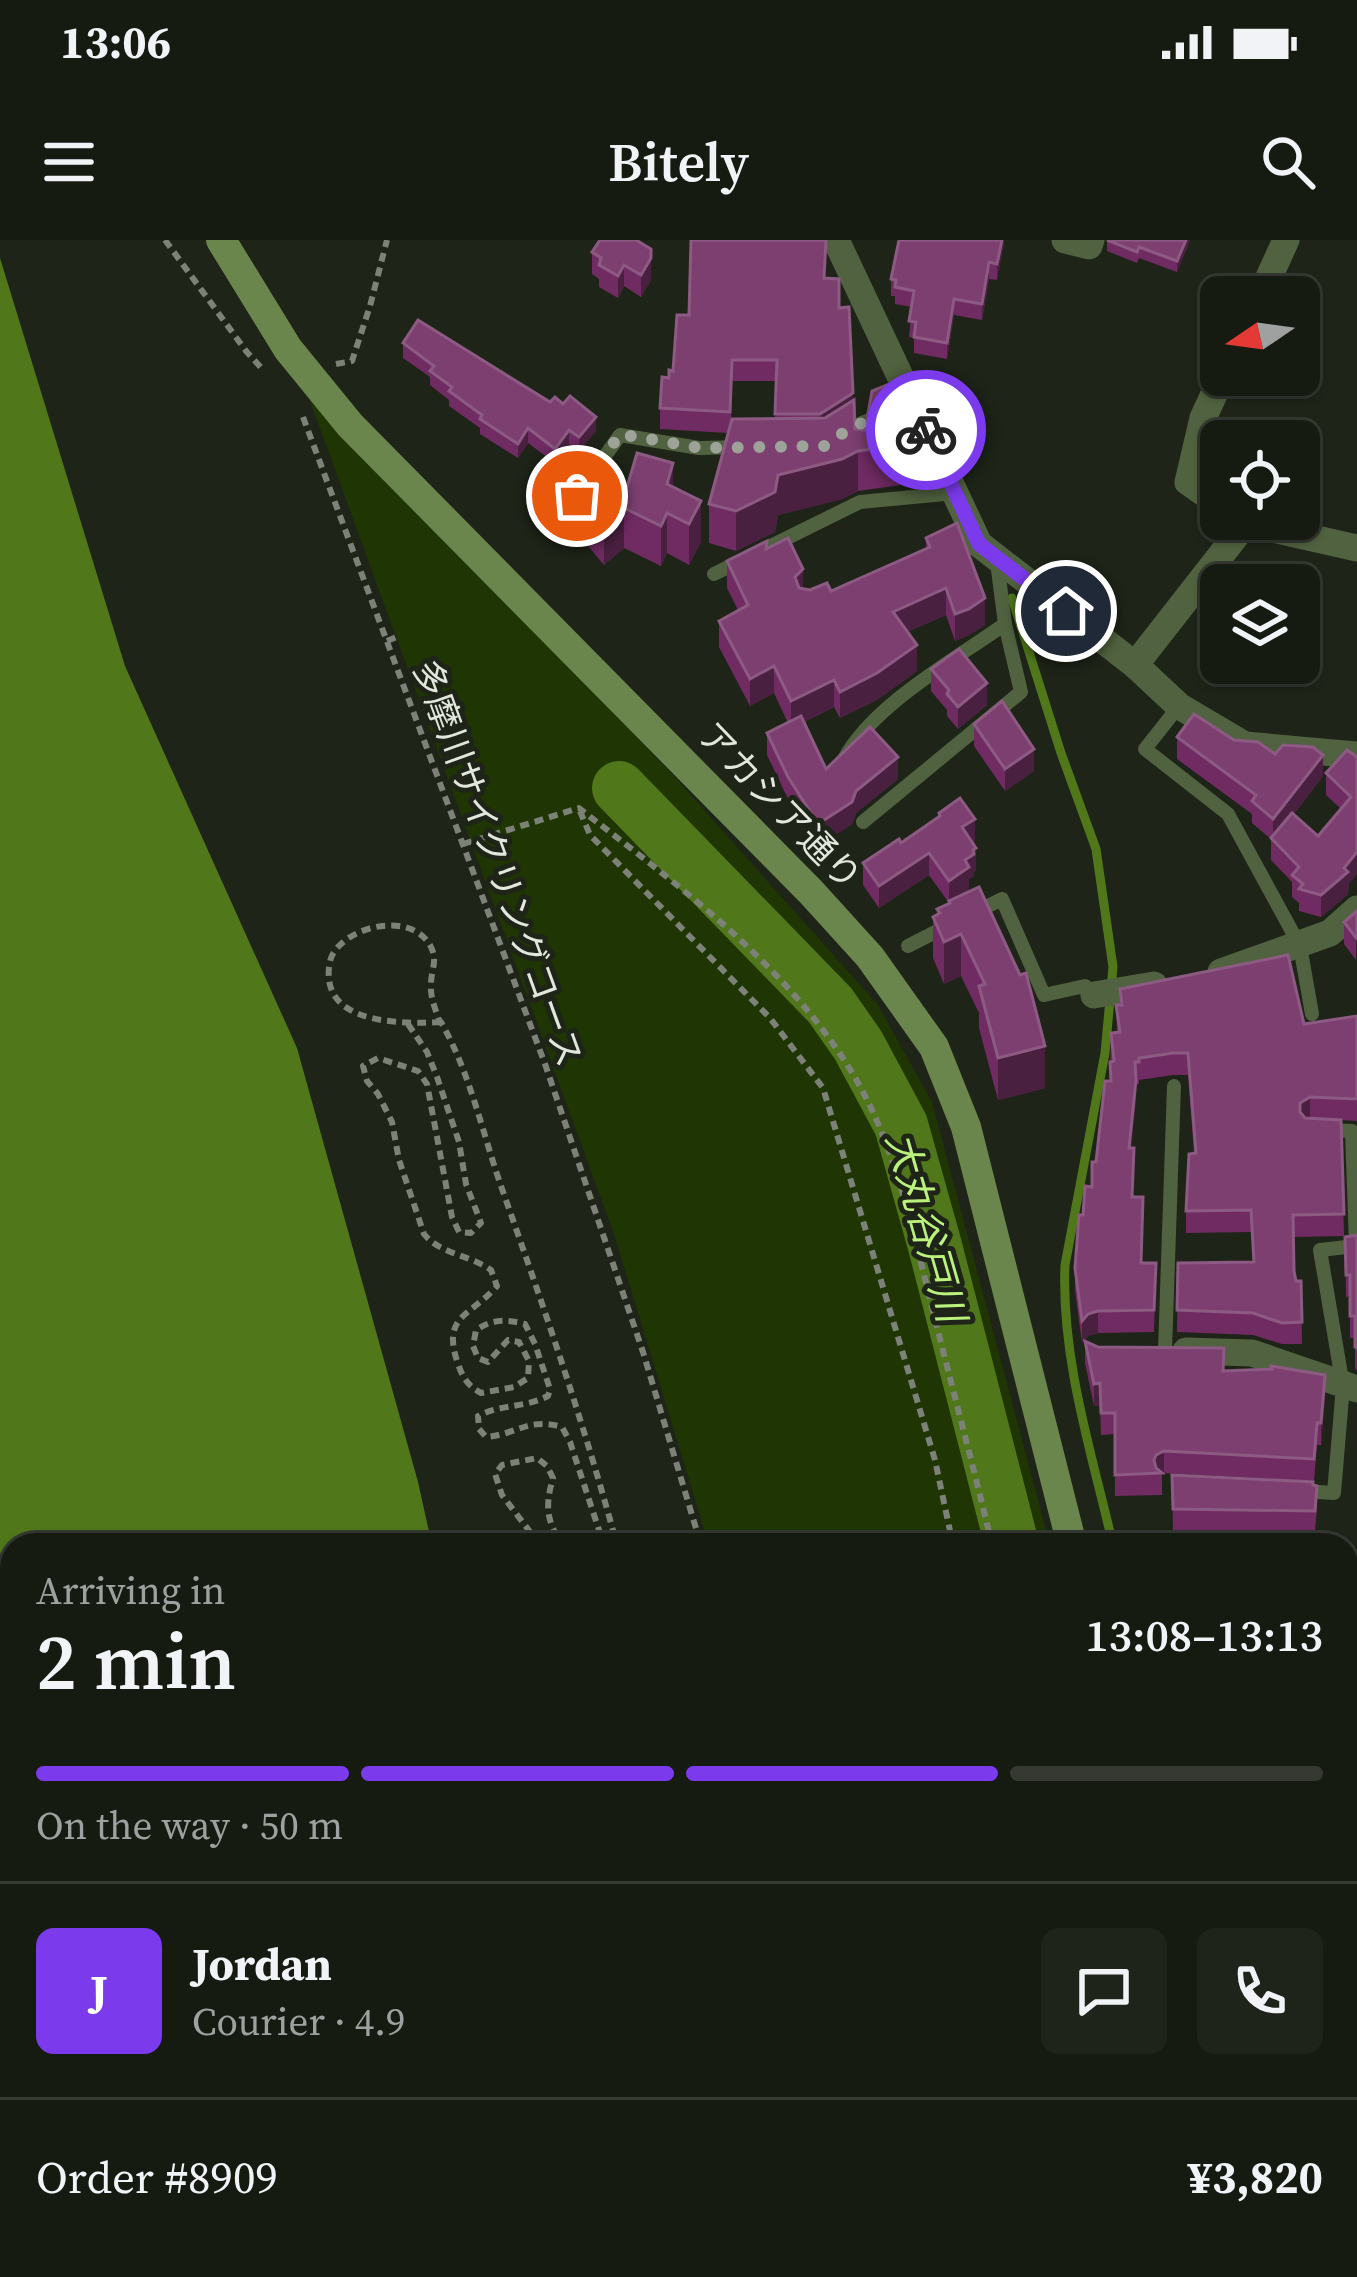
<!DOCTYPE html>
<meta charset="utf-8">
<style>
body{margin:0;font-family:"Source Serif 4","Noto Sans JP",serif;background:#1f241b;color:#f1f3f6;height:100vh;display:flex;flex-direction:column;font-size:45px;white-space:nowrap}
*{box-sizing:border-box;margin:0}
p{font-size:39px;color:#9ea19f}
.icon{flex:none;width:66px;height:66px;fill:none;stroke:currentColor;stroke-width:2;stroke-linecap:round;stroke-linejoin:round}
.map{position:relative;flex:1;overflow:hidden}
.drawer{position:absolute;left:0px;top:1293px;width:1359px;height:744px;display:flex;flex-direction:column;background:#161b12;border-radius:36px 36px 0 0;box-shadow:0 3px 9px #0004,0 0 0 3px #353932}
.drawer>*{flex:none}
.needle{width:78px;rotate:257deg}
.tools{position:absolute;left:1200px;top:36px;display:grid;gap:24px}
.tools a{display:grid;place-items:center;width:120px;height:120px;border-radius:18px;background:#161b12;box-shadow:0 3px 9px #0004,0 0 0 3px #353932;font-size:60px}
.pin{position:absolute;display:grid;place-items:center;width:102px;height:102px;color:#fff;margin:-51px;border:6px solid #fff;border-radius:50%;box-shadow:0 3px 12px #0007}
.courier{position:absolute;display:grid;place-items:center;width:120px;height:120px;margin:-60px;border:9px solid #7c3aed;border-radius:50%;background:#fff;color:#222;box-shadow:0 3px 15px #0007}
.summary em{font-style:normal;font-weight:600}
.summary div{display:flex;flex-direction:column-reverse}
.summary{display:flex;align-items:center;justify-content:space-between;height:204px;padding:0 36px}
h1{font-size:78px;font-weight:600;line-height:90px}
.bar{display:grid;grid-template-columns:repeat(4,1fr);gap:18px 12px;align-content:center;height:144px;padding:0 36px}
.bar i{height:15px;border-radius:9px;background:#353932}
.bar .on{background:#7c3aed}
.bar p{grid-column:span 4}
.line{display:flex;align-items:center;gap:30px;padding:0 36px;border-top:3px solid #353932}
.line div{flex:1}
.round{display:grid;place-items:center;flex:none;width:126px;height:126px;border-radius:18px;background:#1f241b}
.status{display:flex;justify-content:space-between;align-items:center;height:84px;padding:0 60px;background:#161b12;direction:ltr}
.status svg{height:33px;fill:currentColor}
header{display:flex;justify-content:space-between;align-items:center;height:156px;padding:0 36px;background:#161b12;font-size:54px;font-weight:600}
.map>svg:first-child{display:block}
.green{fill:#203504}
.water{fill:#50781a}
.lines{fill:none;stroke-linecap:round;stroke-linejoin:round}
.stream{stroke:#50781a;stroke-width:9}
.river{stroke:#50781a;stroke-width:54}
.path{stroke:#7d8278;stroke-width:6;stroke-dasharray:9 6;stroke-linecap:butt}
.lane{stroke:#50623f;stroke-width:14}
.street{stroke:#50623f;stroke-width:27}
.secondary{stroke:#6a864d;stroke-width:30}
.wall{fill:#702b63;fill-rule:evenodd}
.shaded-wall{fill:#4a2040}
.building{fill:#7c3f70;stroke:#8c5a82;stroke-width:3}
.done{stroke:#9da399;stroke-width:12;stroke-dasharray:0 21.6}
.route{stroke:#7c3aed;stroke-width:15}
.labels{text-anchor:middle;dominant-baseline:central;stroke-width:10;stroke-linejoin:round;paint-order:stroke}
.street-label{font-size:36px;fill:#e2e7de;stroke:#1e2418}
.water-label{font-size:39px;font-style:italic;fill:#baf27d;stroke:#1e2418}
</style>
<div class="status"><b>13:06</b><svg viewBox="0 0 49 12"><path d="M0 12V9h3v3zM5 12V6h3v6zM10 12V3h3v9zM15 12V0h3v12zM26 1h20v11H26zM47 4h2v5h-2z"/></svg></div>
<header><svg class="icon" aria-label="menu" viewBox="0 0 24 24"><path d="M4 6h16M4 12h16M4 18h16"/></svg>Bitely<svg class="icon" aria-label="search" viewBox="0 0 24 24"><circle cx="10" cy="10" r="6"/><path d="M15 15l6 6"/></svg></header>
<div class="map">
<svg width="1357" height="2037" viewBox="0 0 1357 2037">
<rect width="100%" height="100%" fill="#1e2418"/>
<!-- green -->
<g class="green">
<polygon points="309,158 672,534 878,765 932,862 1050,1305 709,1305 614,994"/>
<polygon points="852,2025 1164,2025 1165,2037 854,2037"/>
</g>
<!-- water -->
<polygon class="water" points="0,18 125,426 297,808 418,1242 432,1305 12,1305 12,2025 504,2025 504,2037 0,2037"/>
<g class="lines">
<!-- stream -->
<g class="stream">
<path d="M1012 358 1061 513 1096 609 1113 727 1105 813 1065 1025C1061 1119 1092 1214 1113 1305"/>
<polyline points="1347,1910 1351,1916"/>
</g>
<!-- river -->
<g class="river">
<polyline points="619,548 830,765 858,805 901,885 935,1006 1012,1305"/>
<polyline points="1122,2025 1122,2037"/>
</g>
<!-- path -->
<g class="path">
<polyline points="165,0 246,111 264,131"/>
<polyline points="336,124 352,121 370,66 387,0"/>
<polyline points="303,177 545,824 643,1112 701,1305"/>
<polyline points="387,401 399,396"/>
<polyline points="580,571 590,595 770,778 823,848 935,1220 953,1305"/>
<path d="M463 604 579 568C676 644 780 719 848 826 896 902 912 989 934 1075 953 1151 974 1228 992 1305"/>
<path d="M441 782C407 784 333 785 329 739 328 731 329 719 334 712 353 684 413 672 431 707 438 721 431 730 431 744 430 757 435 768 439 780L441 782C470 833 482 891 501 946 543 1065 584 1183 617 1305"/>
<path d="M408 784 427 812 437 837 459 902 466 944 481 983 471 993 459 992 452 977 427 844 418 831 378 818 363 826 367 841 378 854 392 882 399 920 424 994C440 1014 470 1015 491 1030L497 1046C470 1077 441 1075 458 1124 463 1138 468 1146 481 1153L514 1147 528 1138 529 1121 519 1102 508 1100 488 1122 478 1118 473 1106 476 1090C493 1079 506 1079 525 1084L535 1104 550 1149 548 1156C525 1168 501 1164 478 1176L479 1189 486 1197C518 1194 529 1177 562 1187L570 1202 600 1293 598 1305"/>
<path d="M540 1305 502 1255 495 1234 502 1225 537 1218 547 1226 553 1238C545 1265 546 1282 563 1305"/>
<polyline points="969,1305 991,1301"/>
<polyline points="630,2025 633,2035 639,2037"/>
<polyline points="709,2025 710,2037"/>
<polyline points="736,2025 737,2037"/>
<polyline points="810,2025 814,2037"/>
<polyline points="845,2025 846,2037"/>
<polyline points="957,2025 958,2037"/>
<polyline points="940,2037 1048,2030"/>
<polyline points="1047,2037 1049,2025"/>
<polyline points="1084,2037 1087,2025"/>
</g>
<!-- lane -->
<g class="lane">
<polyline points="840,195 852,187 884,174"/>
<polyline points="583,247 620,195 699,208 743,207"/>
<polyline points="714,334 860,262 955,253"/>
<polyline points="1179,466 1145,509 1228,574 1300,706 1312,774"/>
<path d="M844 519C874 464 953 421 1005 384"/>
<polyline points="863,582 1021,452 1005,384 997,322"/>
<polyline points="972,674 1002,659 1044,755 1085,746 1094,755"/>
<polyline points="908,706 947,686"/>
<polyline points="1165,1110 1174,846"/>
<polyline points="1302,1251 1334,1253 1343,1146 1320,1010 1356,1006 1352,891 1327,890"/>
<polyline points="1305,2025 1311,2037"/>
</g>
<!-- street -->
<g class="street">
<polyline points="836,0 979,304 1135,425 1179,466 1245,505 1357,515"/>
<polyline points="1065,0 1089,6 1091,0"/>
<polyline points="1260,57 1286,0"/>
<polyline points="1221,265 1188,242 1203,178 1223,135"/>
<polyline points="1241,279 1246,283 1357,308"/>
<polyline points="1135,425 1246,283"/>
<polyline points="1221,732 1330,693 1357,669"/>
<polyline points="1094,755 1154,745"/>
<polyline points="1186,1111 1252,1113 1357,1149"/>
<polyline points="1347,1966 1357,1953"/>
<polyline points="1263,2037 1281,2025"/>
</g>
<!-- secondary -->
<g class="secondary">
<polyline points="221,0 288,109 350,185 811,652 870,717 934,807 966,887 1072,1305"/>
<polyline points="1178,2037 1179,2025"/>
</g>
</g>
<!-- wall -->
<g class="wall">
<polygon points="600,0 651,40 641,57 624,46 618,58 599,47 599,39 592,34 592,12"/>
<polygon points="1004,0 997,40 989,39 982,80 954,75 947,119 914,113 914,98 909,97 912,67 895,64 895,56 891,56 891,39"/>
<polygon points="1107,0 1190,0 1177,32 1139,18 1137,23 1107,11"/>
<path d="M825 38 839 68 855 189 865 190 892 158 913 193 919 194V236L915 237V243L858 251 842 259 778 275 775 292 736 311 709 303V264L728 193 660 189V168L669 138 673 131ZM732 141H776L775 178 731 183Z"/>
<polygon points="403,103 550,162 596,191 579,211 569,204 555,223 528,203 518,218 480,194 480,188 449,166 449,160 430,145 430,137 403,118"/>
<polygon points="673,247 701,302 689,325 667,313 661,326 624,308 604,325 573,288 573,248 625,254"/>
<polygon points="926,298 985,385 969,395 955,401 946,375 907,392 917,431 877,460 840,478 834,467 804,482 826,529 898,539 856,573 852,584 818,606 788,559 767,515 767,493 788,483 774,453 750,466 719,407 719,381 738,370 727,348 727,321 767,308 803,349 831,351 926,309"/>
<polygon points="931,429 987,465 958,489 947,476 947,470 931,451"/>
<polygon points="974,484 1034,531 1005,551 974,506"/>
<polygon points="1177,497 1234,500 1275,514 1323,536 1293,575 1318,596 1341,569 1326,555 1326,533 1357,517 1348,654 1321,677 1299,671 1299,663 1292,657 1292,642 1271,620 1271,599 1252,583 1252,574 1177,519"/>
<polygon points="939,573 975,601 973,602 976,630 974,632 974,636 969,639 969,649 962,655 1045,848 998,860 979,788 979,773 961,736 944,744 933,718 933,677 937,674 937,669 949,663 929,635 879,668 863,645 863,623 901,603 939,577"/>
<polygon points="1357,671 1356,720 1344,704 1344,682"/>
<polygon points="1120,749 1304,784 1357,776 1357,881 1341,880 1344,996 1293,997 1296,1041 1301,1041 1302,1104 1282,1104 1253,1095 1177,1092 1178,1023 1253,1022 1251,992 1186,993 1186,971 1194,913 1188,835 1173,835 1139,840 1139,844 1136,844 1131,908 1133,957 1141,1023 1156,1023 1154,1092 1098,1093 1088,1096 1082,1103 1075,1050 1075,1028 1083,975 1092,947 1110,841 1111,793 1117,793 1116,765 1120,765"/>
<polygon points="1357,995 1357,1130 1355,1129 1355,1098 1350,1098 1350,1056 1346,1057 1345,997"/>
<polygon points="1085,1101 1098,1107 1224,1131 1325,1157 1321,1205 1317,1205 1314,1241 1164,1233 1162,1234 1162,1255 1115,1256 1115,1194 1101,1195 1100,1165 1094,1166 1085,1123"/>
<polygon points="1172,1235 1317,1267 1315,1292 1173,1290"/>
</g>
<!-- shaded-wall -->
<g class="shaded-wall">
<polygon points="1002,0 1004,0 1004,5 997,40 997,24"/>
<polygon points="1186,0 1190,0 1177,32 1177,21"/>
<polygon points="651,18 651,40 641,57 641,35"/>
<polygon points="989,22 989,39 982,80 982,64"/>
<polygon points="624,25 624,46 618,58 618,36"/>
<polygon points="954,59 954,75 947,119 947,103"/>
<polygon points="853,153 853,174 820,195 820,174"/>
<polygon points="596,177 596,191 579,211 579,197"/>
<polygon points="528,188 528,203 518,218 518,204"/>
<polygon points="569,190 569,204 555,223 555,209"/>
<polygon points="919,196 919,236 915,237 914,198"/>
<polygon points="858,211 858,251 842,259 778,275 775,292 736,311 736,271 778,235"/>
<polygon points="673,223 673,264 667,244"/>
<polygon points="701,261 701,302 689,325 689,284"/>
<polygon points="624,268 624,308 604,325 604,285"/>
<polygon points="667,273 667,313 661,326 661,286"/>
<polygon points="803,329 803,355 795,337"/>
<polygon points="946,348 946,375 893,398 893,372"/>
<polygon points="985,358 985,385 969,395 955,401 955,374"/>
<polygon points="917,405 917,431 877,460 840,478 840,452"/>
<polygon points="774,426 774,453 750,466 750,439"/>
<polygon points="834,440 834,467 791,488 791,461"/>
<polygon points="987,443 987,465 958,489 958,467"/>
<polygon points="1034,509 1034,531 1005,551 1005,529"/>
<polygon points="1323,515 1323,536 1273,601 1273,579"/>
<polygon points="898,517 898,539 856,573 852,584 818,606 818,584"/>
<polygon points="975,579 975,601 962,609 962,587"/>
<polygon points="976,608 976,630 974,632 974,636 969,639 969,649 949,663 949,641"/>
<polygon points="1357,612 1357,634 1348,645 1348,654 1321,677 1321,655"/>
<polygon points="929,613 929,635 879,668 879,646"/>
<polygon points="961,694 961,736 944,744 944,702"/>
<polygon points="1045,806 1045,848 998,860 998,818"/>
<polygon points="1136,840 1136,862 1129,930 1129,908"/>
<polygon points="1310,857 1310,879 1300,885 1300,863"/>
<polygon points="1098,1071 1098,1093 1088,1096 1082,1103 1082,1081 1088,1074"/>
<polygon points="1325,1135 1325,1157 1321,1205 1321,1183"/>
<polygon points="1100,1143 1100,1165 1094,1166 1094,1144"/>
<polygon points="1164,1211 1164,1233 1154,1233 1154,1220 1156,1215"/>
<polygon points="1357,1498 1357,1530 1347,1551 1347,1519"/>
</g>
<!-- building -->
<g class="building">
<polygon points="600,0 636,0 651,9 651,18 641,35 624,25 618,36 599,25 601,18 592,12"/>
<polygon points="691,0 826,0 824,38 839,39 839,68 849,67 853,153 820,174 775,174 777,120 732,120 730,172 660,168 662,137 669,138 669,130 673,131 677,75 689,75"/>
<polygon points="899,0 1002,0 997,24 989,22 982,64 954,59 947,103 914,97 916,82 909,81 914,51 895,47 896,40 891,39"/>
<polygon points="1107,0 1186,0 1177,21 1139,7 1137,12"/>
<polygon points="418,80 550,162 555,157 563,164 570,156 596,177 579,197 569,190 555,209 528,188 518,204 480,179 482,175 449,151 452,147 430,131 434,126 403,103"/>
<polygon points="900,140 906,151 913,193 919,194 919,196 914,198 915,203 858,211 842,219 778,235 775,252 736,271 709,264 732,179 825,178 854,160 855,189 865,190 872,151 887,145 892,158 895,142"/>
<polygon points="637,213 673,223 667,244 701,261 689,284 667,273 661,286 624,268 604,285 573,248 583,231 625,254"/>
<polygon points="957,283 985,358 969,369 955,374 946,348 893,372 917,405 877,433 840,452 834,440 791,461 774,426 750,439 719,381 748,365 727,321 767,301 766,309 788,298 803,329 795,337 799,348 810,350 827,343 831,351 930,307 926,298"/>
<polygon points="959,409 987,443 958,467 947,454 949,450 931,429"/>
<polygon points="1002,461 1034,509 1005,529 974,484"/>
<polygon points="1194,474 1234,500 1258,502 1275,514 1283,505 1313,507 1323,515 1273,579 1252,561 1256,555 1177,497"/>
<polygon points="801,476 826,529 870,487 898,517 856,551 852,562 818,584 788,537 767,493"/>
<polygon points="1347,510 1357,517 1357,612 1344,628 1348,632 1321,655 1299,649 1303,644 1292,635 1299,627 1271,598 1292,573 1318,596 1351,557 1326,533"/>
<polygon points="960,558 975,579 962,587 976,608 973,610 974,614 965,620 969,627 949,641 929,613 879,646 863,623 899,599 901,603 940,576 939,573"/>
<polygon points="979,647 1020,735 1026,733 1045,806 998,818 979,746 985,744 961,694 944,702 933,677 940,673 937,669 950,663 949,661"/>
<polygon points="1357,671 1357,697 1356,698 1344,682"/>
<polygon points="1288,715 1304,784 1357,776 1357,859 1310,857 1300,863 1300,872 1305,878 1341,880 1344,974 1293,975 1294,1031 1296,1041 1301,1041 1302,1082 1282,1083 1253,1073 1177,1070 1178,1023 1254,1022 1251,970 1186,971 1189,914 1196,913 1188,813 1173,813 1139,818 1139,822 1135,822 1136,840 1129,908 1134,908 1132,957 1143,957 1141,1023 1156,1023 1154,1070 1098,1071 1088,1074 1082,1081 1075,1028 1079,975 1083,975 1085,946 1092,947 1092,922 1096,922 1105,841 1111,841 1110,822 1114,821 1111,793 1120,792 1116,765 1122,765 1120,749"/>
<polygon points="1357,995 1357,1108 1355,1107 1355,1076 1350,1076 1350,1035 1346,1035 1345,997"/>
<polygon points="1085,1101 1098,1107 1224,1108 1223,1131 1272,1129 1271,1126 1325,1135 1321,1183 1317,1183 1314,1219 1164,1211 1156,1215 1154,1220 1156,1228 1162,1233 1115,1235 1115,1173 1101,1173 1100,1143 1094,1144"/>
<polygon points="1172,1235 1313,1242 1313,1245 1317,1246 1315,1271 1173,1269"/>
<polygon points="1347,1427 1357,1432 1357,1498 1347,1519"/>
</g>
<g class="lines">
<!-- done -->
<polyline class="done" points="577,256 620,194 700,208 824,206 852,187 914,162 926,190"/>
<!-- route -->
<polyline class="route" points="926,190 979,304 1066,371"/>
</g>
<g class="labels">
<!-- street labels -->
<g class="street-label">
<text transform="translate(780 566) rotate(46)">アカシア通り</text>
<text transform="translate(498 623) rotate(70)">多摩川サイクリングコース</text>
</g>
<!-- water labels -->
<g class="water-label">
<text transform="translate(926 987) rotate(74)">大丸谷戸川</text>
</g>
</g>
</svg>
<div class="tools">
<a><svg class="needle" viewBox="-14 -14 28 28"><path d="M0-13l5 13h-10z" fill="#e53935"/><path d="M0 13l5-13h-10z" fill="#9ea19f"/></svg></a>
<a><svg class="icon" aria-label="locate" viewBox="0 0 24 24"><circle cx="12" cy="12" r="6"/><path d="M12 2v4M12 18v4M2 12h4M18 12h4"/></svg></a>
<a><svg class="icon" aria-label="layers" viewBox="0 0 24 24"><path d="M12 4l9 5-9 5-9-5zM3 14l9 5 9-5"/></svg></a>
</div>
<div class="pin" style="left:577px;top:256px;background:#ea580c"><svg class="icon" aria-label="bag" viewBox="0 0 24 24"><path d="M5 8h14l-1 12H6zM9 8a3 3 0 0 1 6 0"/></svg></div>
<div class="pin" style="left:1066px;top:371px;background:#1f2937"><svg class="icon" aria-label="home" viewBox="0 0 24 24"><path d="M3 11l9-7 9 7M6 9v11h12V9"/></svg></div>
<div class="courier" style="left:926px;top:190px"><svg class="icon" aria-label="bike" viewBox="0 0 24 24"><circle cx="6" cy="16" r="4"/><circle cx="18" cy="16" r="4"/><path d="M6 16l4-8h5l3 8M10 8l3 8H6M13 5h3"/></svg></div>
<section class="drawer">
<div class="summary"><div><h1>2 min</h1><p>Arriving in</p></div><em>13:08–13:13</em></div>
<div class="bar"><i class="on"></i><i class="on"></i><i class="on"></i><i></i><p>On the way · 50 m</p></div>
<div class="line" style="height:216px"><b class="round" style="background:#7c3aed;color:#fff">J</b><div><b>Jordan</b><p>Courier · 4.9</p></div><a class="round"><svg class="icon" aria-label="chat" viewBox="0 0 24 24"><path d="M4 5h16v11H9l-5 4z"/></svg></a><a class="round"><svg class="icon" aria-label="phone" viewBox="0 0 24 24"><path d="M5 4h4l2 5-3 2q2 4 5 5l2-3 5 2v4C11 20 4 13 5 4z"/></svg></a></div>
<div class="line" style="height:156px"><div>Order #8909</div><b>¥3,820</b></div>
</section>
</div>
